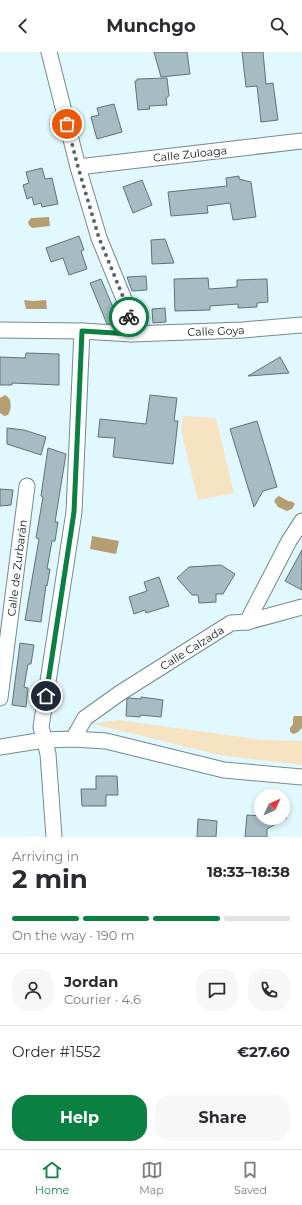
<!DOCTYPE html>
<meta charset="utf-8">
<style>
body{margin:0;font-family:Montserrat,sans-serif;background:#f7f7f7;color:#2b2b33;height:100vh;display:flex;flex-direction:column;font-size:15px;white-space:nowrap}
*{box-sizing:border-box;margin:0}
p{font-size:13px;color:#7c7c81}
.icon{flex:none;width:22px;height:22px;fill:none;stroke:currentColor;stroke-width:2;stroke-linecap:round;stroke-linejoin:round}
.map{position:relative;height:785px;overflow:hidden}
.sheet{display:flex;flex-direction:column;background:#fff;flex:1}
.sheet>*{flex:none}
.needle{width:26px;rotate:46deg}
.tools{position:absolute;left:254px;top:737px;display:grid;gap:8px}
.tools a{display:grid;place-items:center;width:36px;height:36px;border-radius:50%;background:#fff;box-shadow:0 2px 6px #0003;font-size:20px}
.pin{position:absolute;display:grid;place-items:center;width:34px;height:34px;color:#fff;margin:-17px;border:2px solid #fff;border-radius:50%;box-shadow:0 1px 4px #0007}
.courier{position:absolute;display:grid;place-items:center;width:40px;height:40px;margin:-20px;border:3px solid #0b8043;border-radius:50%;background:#fff;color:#222;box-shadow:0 1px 5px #0007}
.summary em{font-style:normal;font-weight:700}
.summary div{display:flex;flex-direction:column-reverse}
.summary{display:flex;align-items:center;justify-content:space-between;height:68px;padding:0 12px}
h1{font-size:26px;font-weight:700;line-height:30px}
.bar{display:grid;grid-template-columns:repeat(4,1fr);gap:6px 4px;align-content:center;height:48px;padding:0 12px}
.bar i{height:5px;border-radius:3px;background:#e1e1e2}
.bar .active{background:#0b8043}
.bar p{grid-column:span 4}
.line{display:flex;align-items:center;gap:10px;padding:0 12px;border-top:1px solid #e1e1e2}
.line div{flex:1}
.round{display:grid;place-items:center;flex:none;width:42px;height:42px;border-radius:16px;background:#f7f7f7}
.button{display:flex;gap:8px;margin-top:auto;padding:8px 12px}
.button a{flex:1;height:46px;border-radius:16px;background:#0b8043;color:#fff;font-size:16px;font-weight:700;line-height:46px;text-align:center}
.button a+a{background:#f7f7f7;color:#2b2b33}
header{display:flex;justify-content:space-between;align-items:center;height:52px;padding:0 12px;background:#fff;font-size:18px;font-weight:700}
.tabs{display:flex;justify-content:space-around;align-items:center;height:56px;border-top:1px solid #e1e1e2;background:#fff;font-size:11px;color:#7c7c81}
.tabs a{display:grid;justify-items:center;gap:2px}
.tabs .active{color:#0b8043}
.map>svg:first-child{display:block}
.green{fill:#f6e3c1}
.water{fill:#b69e73}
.building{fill:#a5bcc2;stroke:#5e7378}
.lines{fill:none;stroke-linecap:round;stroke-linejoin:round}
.minor-casing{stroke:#74898f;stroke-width:17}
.minor{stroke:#fff;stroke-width:15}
.done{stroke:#566467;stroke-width:4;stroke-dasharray:0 7.2}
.route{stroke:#0b8043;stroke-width:5}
.labels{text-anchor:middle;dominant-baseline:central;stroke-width:3;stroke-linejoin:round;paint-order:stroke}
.street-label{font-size:11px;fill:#0b1416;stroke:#fff}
</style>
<header><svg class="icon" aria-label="back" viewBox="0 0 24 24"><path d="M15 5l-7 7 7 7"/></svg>Munchgo<svg class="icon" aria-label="search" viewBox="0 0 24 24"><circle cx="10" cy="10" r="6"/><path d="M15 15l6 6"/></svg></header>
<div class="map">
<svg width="302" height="785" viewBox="0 0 302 785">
<rect width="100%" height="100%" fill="#e0f8fe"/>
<!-- green -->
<g class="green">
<polygon points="183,364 216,366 234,441 198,448 181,379"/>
<polygon points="118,668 263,688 302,689 302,713 219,703 93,672"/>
</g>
<!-- water -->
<g class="water">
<polygon points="49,165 50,174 32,176 29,173 28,170 31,166"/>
<polygon points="24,248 33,249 46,248 47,257 26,257"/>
<path d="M5 343C12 346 12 357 8 363L4 364 0 361V346Z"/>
<polygon points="279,444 288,449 293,450 295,452 292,457 287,459 278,455 274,449 276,446"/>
<polygon points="92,484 119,489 116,502 90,497"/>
<polygon points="294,664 302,664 302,676 298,680 294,682 290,680 290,676 293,672 293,666"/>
</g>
<!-- building -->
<g class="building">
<polygon points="154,0 187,0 190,22 161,25"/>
<polygon points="242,0 263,0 266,32 273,31 278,68 261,70 257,34 246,35"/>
<polygon points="167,26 169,44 166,46 167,53 149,54 150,57 138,58 135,29 137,29 137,27"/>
<polygon points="114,52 122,80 97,87 91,65 99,63 97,56"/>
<polygon points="42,116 45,127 52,126 58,152 42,155 41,151 34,153 32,145 27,147 23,133 29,131 26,120"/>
<polygon points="239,124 239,127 251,130 256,165 233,168 230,151 207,154 208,161 171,164 168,140 227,134 226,126"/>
<polygon points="142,128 152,153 133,161 123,135"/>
<polygon points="79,184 84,198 81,199 87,217 69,223 63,206 51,210 46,196"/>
<polygon points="165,187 174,211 152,212 151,188"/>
<polygon points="146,224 147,238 132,239 127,225"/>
<polygon points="208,226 209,237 237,235 237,228 267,227 268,250 257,251 257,255 238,256 238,252 210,254 210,258 175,259 174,227"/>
<polygon points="101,227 120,272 107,272 90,231"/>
<polygon points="165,256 166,270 153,271 152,257"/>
<polygon points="26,301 59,302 59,333 12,331 12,333 0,333 0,305 25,306"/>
<polygon points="280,305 289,321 248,324"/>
<polygon points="150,343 177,346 174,369 178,369 173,412 113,405 115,386 98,385 100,367 146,372"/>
<polygon points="257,369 277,435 263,439 254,455 230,377"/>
<polygon points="7,376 24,378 46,385 41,403 7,392"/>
<polygon points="48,396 66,402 55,470 58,470 55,489 52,489 47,517 50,517 47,534 46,533 41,570 25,568 39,487 36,486 43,445 41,444"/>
<polygon points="0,437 13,438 11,453 0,454"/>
<polygon points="302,498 302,538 285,529"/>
<polygon points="221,513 235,522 223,542 216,542 216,550 199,551 198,543 192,543 177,526 189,515"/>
<polygon points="159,525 169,554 146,561 145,558 134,562 129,545 147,539 144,530"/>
<polygon points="20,591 34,593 31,612 28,612 24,635 28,636 26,655 12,653"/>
<polygon points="141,645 163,648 161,665 140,663 140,665 126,664 127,647 129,646 141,647"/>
<polygon points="96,724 117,724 118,743 106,743 106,754 82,754 81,737 96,737"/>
<polygon points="247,763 261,764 261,766 287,766 267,777 267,785 245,785"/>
<polygon points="198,767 217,769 216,785 197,785"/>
</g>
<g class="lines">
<!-- minor casing -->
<g class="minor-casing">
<g id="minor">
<polyline points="49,0 78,115 99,186 128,257 131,282"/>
<polyline points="78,115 302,89"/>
<polyline points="0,278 82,279 131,282 243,278 302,273"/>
<polyline points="247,570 302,555"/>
<polyline points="0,646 27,434"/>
<polyline points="73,687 85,666 120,641 231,571 247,570 289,489 302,469"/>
<polyline points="0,695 44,688 73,687 106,689 224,718 302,725"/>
<polyline points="54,785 48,702 41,675 74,460 82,279"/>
</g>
</g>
<!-- minor -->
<use href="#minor" class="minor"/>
</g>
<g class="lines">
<!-- done -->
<polyline class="done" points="67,72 78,115 99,186 128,257 129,265"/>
<!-- route -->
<polyline class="route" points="46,644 74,460 82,279 131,282 129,265"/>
</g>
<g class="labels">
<!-- street labels -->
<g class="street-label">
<text transform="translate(190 102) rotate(-6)">Calle Zuloaga</text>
<text transform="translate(216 279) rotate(-2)">Calle Goya</text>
<text transform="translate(17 516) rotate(-83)">Calle de Zurbarán</text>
<text transform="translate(192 596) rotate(-32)">Calle Calzada</text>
</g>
</g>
</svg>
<div class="tools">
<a><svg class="needle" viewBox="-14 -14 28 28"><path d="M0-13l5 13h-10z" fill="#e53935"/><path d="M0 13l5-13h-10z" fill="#7c7c81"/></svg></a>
</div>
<div class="pin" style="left:67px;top:72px;background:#ea580c"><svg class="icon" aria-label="bag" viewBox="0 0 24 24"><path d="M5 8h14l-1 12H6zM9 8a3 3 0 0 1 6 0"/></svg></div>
<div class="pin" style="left:46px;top:644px;background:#1f2937"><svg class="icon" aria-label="home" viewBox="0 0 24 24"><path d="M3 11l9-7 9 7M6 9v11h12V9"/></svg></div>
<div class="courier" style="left:129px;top:265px"><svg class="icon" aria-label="bike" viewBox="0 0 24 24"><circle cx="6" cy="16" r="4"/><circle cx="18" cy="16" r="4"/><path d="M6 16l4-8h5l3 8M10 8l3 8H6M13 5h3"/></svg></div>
</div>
<section class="sheet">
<div class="summary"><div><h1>2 min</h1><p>Arriving in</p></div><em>18:33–18:38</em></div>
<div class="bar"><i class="active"></i><i class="active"></i><i class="active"></i><i></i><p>On the way · 190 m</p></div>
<div class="line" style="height:72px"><a class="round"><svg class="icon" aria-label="person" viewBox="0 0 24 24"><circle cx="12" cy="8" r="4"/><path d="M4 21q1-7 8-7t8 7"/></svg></a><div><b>Jordan</b><p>Courier · 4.6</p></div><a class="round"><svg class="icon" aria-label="chat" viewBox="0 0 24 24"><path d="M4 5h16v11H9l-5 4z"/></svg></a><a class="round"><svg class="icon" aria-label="phone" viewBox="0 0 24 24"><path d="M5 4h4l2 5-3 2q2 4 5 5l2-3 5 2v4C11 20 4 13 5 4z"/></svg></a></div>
<div class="line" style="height:52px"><div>Order #1552</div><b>€27.60</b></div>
<div class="button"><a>Help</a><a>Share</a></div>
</section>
<nav class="tabs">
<a class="active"><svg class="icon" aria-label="home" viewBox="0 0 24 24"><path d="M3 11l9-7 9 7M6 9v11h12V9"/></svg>Home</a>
<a><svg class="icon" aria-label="map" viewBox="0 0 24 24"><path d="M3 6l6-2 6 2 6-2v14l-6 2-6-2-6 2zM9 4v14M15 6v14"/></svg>Map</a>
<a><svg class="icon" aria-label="saved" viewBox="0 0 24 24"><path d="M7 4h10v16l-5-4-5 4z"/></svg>Saved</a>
</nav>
